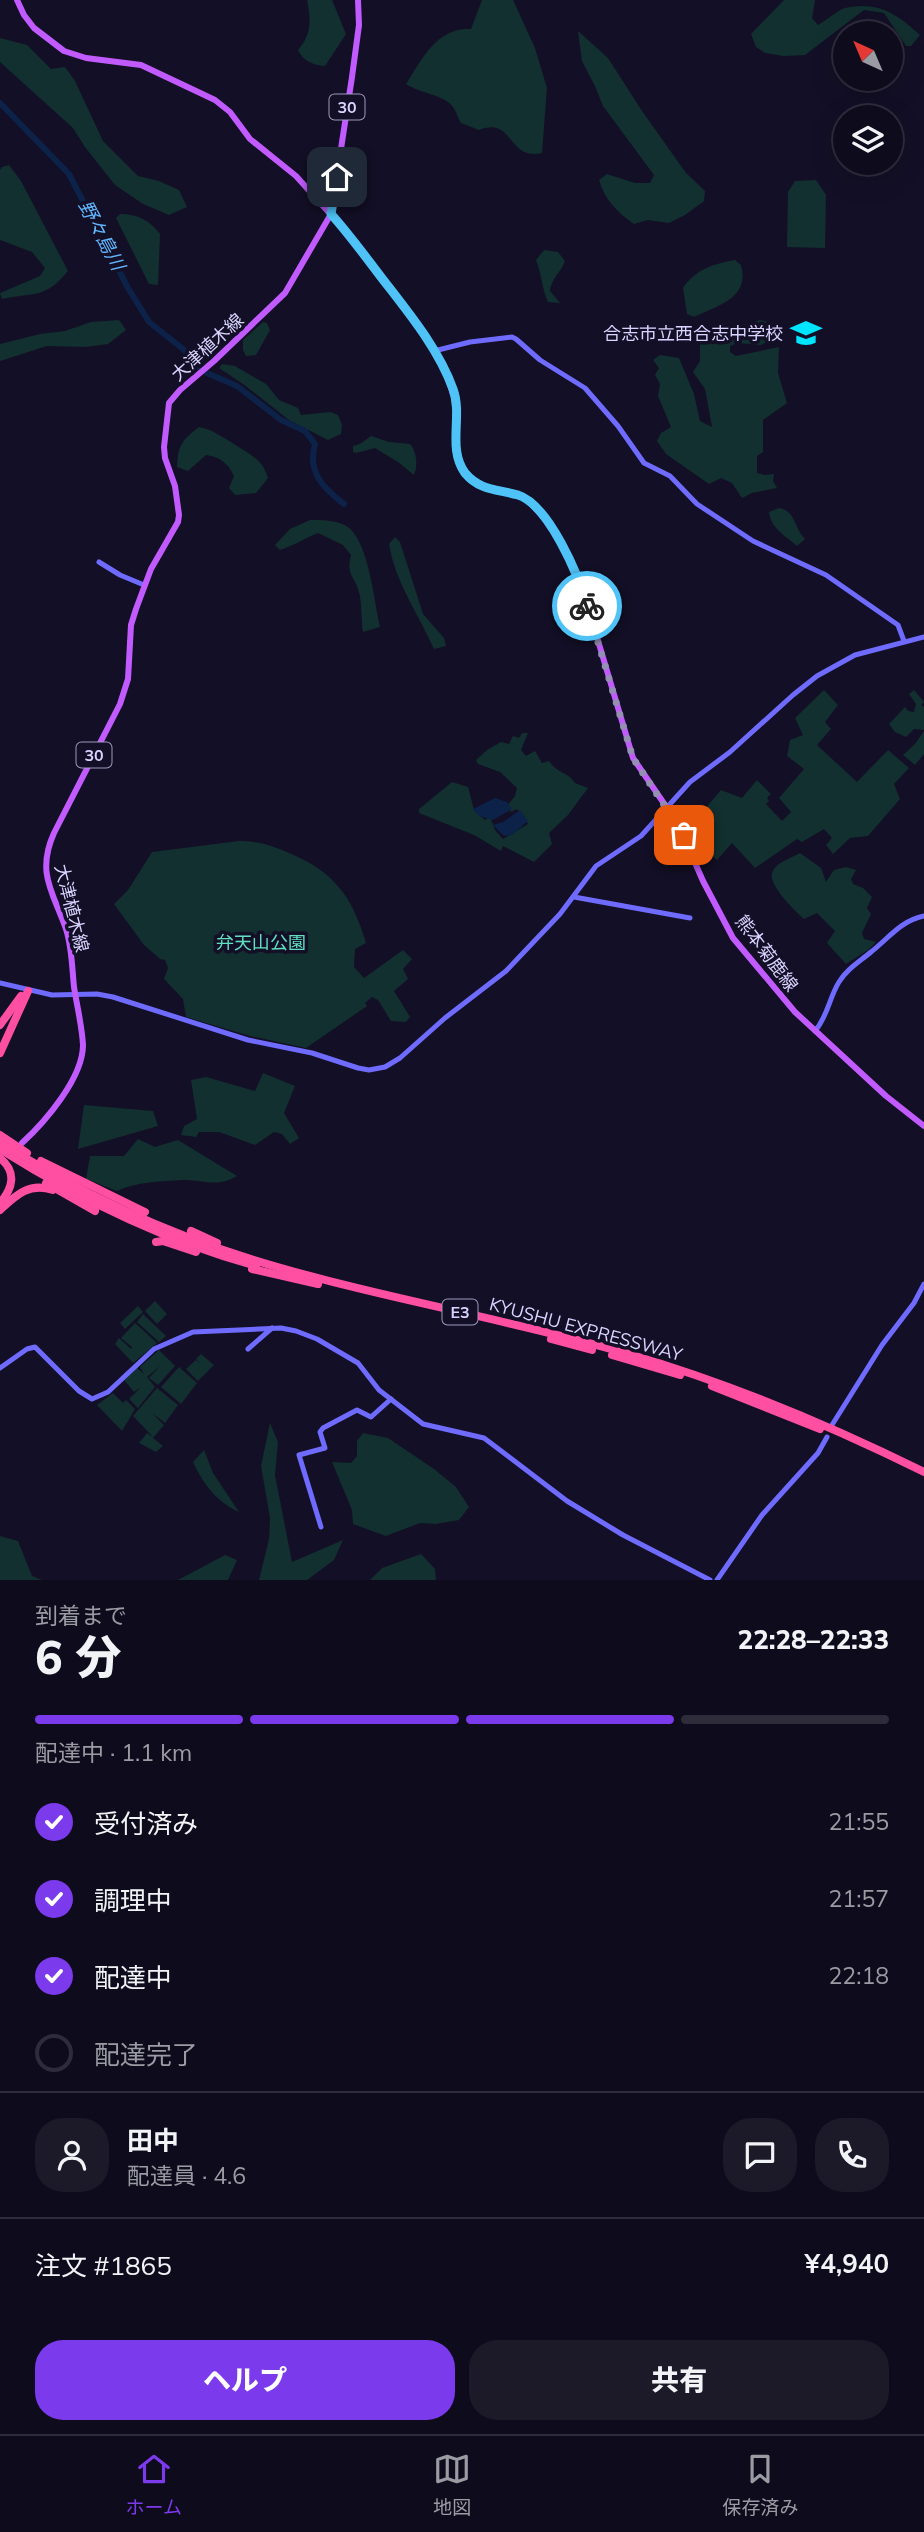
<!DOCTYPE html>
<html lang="ja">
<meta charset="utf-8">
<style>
body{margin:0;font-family:Mulish,"Noto Sans JP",sans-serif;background:#1c1929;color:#f1f3f6;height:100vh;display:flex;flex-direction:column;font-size:26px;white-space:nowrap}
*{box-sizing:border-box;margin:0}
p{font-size:23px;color:#9b9ba3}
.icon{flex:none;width:38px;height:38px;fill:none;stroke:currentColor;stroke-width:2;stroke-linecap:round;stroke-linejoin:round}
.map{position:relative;height:1580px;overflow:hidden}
.details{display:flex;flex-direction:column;background:#0e0b1c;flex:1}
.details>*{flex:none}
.needle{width:46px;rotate:316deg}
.tools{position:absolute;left:833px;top:21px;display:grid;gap:14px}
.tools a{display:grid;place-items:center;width:70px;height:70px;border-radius:50%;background:#0e0b1c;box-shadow:0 7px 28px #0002,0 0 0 2px #2e2b3b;font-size:35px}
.pin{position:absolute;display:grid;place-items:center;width:60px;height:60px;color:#fff;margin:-30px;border-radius:14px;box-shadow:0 4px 10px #0006}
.courier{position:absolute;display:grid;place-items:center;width:70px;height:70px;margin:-35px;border:5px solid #4fc3f7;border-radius:50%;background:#fff;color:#222;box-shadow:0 2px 9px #0007}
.overview em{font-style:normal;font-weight:800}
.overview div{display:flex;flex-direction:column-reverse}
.overview{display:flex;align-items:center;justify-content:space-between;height:119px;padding:0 35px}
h1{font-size:46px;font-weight:800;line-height:52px}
.bar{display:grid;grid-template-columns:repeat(4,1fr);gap:10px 7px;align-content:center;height:84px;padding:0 35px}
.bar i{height:9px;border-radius:5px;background:#2e2b3b}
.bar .selected{background:#7c3aed}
.bar p{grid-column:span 4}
.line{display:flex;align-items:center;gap:18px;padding:0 35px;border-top:2px solid #2e2b3b}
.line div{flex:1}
.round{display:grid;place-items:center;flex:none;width:74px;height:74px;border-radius:28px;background:#1c1929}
ol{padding:0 35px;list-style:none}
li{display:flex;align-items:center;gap:21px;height:77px}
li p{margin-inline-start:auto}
li .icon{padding:7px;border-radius:50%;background:#7c3aed;color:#fff;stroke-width:4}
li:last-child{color:#9b9ba3}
li i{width:38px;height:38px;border:4px solid #2e2b3b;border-radius:50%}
.primary-button{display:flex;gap:14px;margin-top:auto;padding:14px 35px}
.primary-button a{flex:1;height:80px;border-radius:28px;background:#7c3aed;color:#fff;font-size:28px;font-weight:800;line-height:80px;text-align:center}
.primary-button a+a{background:#1c1929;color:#f1f3f6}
.tab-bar{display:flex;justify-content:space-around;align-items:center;height:98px;border-top:2px solid #2e2b3b;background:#0e0b1c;font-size:19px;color:#9b9ba3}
.tab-bar a{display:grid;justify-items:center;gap:4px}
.tab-bar .selected{color:#7c3aed}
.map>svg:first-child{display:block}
.green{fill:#12302f}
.water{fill:#0c2248}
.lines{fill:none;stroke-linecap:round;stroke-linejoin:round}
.river{stroke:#0c2248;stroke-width:6}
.secondary{stroke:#6f6bff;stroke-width:5}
.primary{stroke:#c25bff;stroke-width:6}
.highway{stroke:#ff4fa3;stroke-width:8}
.done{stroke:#948fb3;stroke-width:7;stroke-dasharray:0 12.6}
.route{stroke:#4fc3f7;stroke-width:9}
.labels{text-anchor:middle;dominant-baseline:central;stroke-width:7;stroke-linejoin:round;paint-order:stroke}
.shield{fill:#130f26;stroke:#9e99be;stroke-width:2}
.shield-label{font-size:16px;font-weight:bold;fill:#d9d4ff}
.poi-label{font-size:18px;fill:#d9d4ff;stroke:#130f26;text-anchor:end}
.street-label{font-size:18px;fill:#d9d4ff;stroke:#130f26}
.park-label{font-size:18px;fill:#5fe0c0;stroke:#130f26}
.water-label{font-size:19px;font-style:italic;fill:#62b6ff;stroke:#130f26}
</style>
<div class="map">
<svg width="924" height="1580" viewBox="0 0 924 1580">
<rect width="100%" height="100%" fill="#130f26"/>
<!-- green -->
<g class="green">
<path d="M307 0H332L346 34 325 66C313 65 303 61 298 50 312 34 311 20 307 0Z"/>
<path d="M482 0H513L535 48 547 88 542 153C507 161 514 116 479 130L461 123C458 118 456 111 453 107 445 95 419 93 406 84 422 59 437 27 471 29Z"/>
<path d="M784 0H815L812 18 818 25C827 20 833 14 842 9 876 0 896 13 920 35L911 46H906L884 13 864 10 805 55 783 56 765 53 756 47 751 34Z"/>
<path d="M578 31 608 58 642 111 686 173 705 191 704 201 685 215 669 223 648 220 634 224C617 212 605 200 599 180L607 174 635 183H650L654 175 603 106 595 86 582 61Z"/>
<polygon points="0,38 27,45 51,69 65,67 75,81 103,141 138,176 159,181 179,190 187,207 169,215 143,204 115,185 85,147 73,128 0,62"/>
<path d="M9 165 21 181 68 271C45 299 35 292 2 299L0 293 40 276 45 268 32 252 0 240V170L2 167Z"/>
<polygon points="816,180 826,195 825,248 787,247 788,192 795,181"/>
<path d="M120 214C138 214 149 220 160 234L158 285 149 284 116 218Z"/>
<path d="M544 250 558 252 565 261C561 272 551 279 550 291L560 303 548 302C542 289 542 275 536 260Z"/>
<path d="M735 260 741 265C750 298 719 305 694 317L687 314 683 288C696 269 713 264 735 260Z"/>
<polygon points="119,320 126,330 108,344 86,347 47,346 0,361 0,344 40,334 65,331 91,322"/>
<polygon points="760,320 776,324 775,337 761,345 738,343 730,346 730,352 736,356 779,347 778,373 787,403 763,420 763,452 757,456 757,473 765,475 774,474 773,481 777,488 752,493 742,498 732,483 721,478 709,484 666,454 657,441 661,433 671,427 658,396 660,384 655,375 659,368 653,360 660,355 679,358 694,394 700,421 712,427 705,389 693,372 700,361 700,341 710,335"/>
<polygon points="263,322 267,323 270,330 256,355 246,356 243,350 243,340"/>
<polygon points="222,364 235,366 266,384 279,400 298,408 301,415 330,412 338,415 342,425 341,434 328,440 289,420 243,384 219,368"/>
<path d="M199 427C213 430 221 436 234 444 250 455 262 458 268 478L256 493 235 495 229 488 234 476C228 463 220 457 206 455L188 471 177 467C178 445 182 440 199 427Z"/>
<path d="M371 436 389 442 410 444C417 452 418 466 414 475L398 462 375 448 356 453 353 452V446L360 444Z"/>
<path d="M779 508C796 511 794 528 805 539L797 546C785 535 771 529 769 512Z"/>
<path d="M310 520C322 520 338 520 348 527 369 543 374 601 380 627L363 632C361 620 362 603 359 592 354 575 346 575 351 555L343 545 318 533C305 538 293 546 280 550L275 545 290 529Z"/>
<path d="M395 537 400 542 423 614 444 638 446 646 434 649C419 615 395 582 389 544Z"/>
<polygon points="824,690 838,705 825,722 831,729 817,745 857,782 888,750 909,768 894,784 900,799 868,836 850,838 833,854 826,845 832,838 824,829 802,842 797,839 755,868 732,843 717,860 688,835 687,830 721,790 742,798 757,780 771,794 767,798 769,801 766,804 782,821 791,812 779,798 804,769 787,756 790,740 803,735 795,718"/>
<polygon points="914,690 924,702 921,705 924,707 924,730 914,729 906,737 895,732 889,724 905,707 908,711 914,712 916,704 909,694"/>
<polygon points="924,731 924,754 915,765 903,755 915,744"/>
<path d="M522 733H528L521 750 526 756 535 751 542 763 549 761C558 774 568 772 575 783L588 788 568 815 549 833 552 844 534 862 503 846 501 851 474 835 419 813V809L452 782 468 787 474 810 485 820 489 817 491 819 495 830 503 839 528 824 517 809 511 812 507 806 515 796 517 788 500 772 478 764 476 760 487 750 501 742 509 744 513 736 519 738Z"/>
<path d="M239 841C258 841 270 845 287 852 333 871 352 895 366 943L355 949 354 967 364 978 403 950 412 959 403 969 408 979 394 991 410 1017 406 1022 391 1021 378 1000 372 997 365 1003 367 1006 306 1048 250 1036 186 1017 183 999 164 979 168 968 165 960 160 959 144 945 114 904 128 890 152 852Z"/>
<path d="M800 853 821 868 826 882 834 870 846 867 856 870 851 879 853 884 863 888 872 897 867 908 871 914 862 933 864 939 876 942 868 950 846 964 827 943 835 931 817 913 804 919C796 912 768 885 772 873 775 863 791 858 800 853Z"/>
<polygon points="263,1073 295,1086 284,1113 299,1138 290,1144 282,1134 274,1132 255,1145 219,1132 199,1132 196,1137 181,1135 184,1126 197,1119 191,1080 206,1077 255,1091"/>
<polygon points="84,1105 153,1111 158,1126 78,1149"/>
<path d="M138 1139 155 1147 178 1140 237 1176C217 1188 205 1180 183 1180 163 1181 135 1182 117 1191L86 1179 90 1156H124Z"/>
<polygon points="155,1301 167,1314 157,1324 145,1311"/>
<polygon points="138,1306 143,1312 125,1329 120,1323"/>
<polygon points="143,1314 166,1336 159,1342 137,1322"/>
<polygon points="135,1323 157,1343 133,1363 115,1344 119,1338 131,1349 132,1347 121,1338"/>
<polygon points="159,1350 175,1366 158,1385 149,1378 160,1366 147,1377 155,1387 138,1408 129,1399 141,1387 134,1392 124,1380 137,1368 144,1374 140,1367"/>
<polygon points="201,1354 214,1365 198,1381 186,1369 196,1360 202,1365 196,1359"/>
<polygon points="179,1367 197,1383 181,1404 161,1387"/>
<polygon points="157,1388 178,1405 165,1423 152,1413 164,1425 153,1438 163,1446 156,1452 139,1443 147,1433 153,1437 133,1416"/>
<polygon points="113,1393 123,1403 126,1400 135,1409 122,1431 97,1405"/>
<polygon points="270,1423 278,1442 275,1475 292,1562 343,1540 334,1560 307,1580 259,1580 269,1539 270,1518 261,1466"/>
<polygon points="363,1433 388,1438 434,1469 456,1487 469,1507 459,1520 436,1524 420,1523 386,1536 353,1524 352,1510 332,1462 351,1463 357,1456 357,1441"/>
<path d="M204 1450 213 1473 239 1512C216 1501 204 1485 193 1462Z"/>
<polygon points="0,1536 18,1541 32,1576 42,1580 0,1580"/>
<polygon points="421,1554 435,1569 436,1580 370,1580 382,1568"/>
<polygon points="225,1555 237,1560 228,1580 178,1580"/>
</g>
<!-- water -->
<g class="water">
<polygon points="495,798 507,802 512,809 493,820 479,816 473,809"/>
<polygon points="520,810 528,821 512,835 504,836 493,825 503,822"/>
</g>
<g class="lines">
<!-- river -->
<g class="river">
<polyline points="0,103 69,174 128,288 149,322 183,349 200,368"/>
<path d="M207 373 237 386 281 420 305 431 315 444C307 472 323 488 344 504"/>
</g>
<!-- secondary -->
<g class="secondary">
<polyline points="434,351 470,342 512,337 516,339 540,360 585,388 618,426 644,463 670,476 697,504 753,541 826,575 898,625 904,641"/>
<polyline points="99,562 120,575 144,585"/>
<polyline points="574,897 690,918"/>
<polyline points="0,983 52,995 97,994 113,997 248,1040 312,1053 358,1068 369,1070 385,1067 400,1058 445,1018 506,971 560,914 596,866 641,836 690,782 730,752 793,695 817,676 855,655 924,637"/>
<path d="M815 1031C828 1016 829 998 839 982 847 969 859 962 871 952 889 938 900 921 924 916"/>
<polyline points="248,1349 272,1328"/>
<polyline points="0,1368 27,1349 35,1347 79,1391 92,1399 108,1392 154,1349 193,1332 281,1328 296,1331 317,1339 358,1363 379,1390 423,1424 484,1438 567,1501 623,1535 710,1580"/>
<polyline points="832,1425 882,1345 914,1303 924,1284"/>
<polyline points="321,1527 299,1455 325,1448 320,1432 323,1428 357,1410 371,1417 391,1399"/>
<polyline points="717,1580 762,1515 818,1453 827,1437"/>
</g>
<!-- primary -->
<g class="primary">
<polyline points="17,0 24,15 34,28 64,51 86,58 141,65 215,100 230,112 250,139 296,176 351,237 424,334 447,375 456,404 457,455 464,471 473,481 487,489 518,495 528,500 544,518 561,543 575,570 585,597 633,758 678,824 703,881 733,938 795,1012 886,1096 924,1126"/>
<path d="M22 1143C45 1122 83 1078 83 1045 82 1026 77 1006 74 987 72 968 72 947 66 929 53 892 36 873 54 833L120 704 128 679 131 625 136 609 151 569 178 522 179 515 175 486 165 458 164 447 169 403 180 390 214 361 285 293 331 214 352 77 359 25 358 0"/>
</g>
<!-- highway -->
<g class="highway">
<polyline points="0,1025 21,996"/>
<polyline points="0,1053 28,991"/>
<polyline points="0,1135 27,1153"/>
<path d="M0 1142C79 1193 164 1232 254 1260 378 1298 505 1318 629 1354 732 1384 829 1425 924 1472"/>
<path d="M0 1149C79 1199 166 1241 256 1266"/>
<path d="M0 1158C17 1172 13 1188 0 1203"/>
<polyline points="41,1161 145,1212"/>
<polyline points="46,1183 95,1211"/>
<path d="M0 1210C16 1195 29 1182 53 1190"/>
<polyline points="191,1231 217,1243"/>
<polyline points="156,1242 163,1241 196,1252"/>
<polyline points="252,1269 318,1284"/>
<polyline points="551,1339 592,1350"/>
<polyline points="612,1355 680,1375"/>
<polyline points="712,1386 820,1429"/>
</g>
</g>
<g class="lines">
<!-- done -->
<polyline class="done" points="587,606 633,758 684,835"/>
<!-- route -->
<path class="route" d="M337 177 331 214C349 234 365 256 381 277 408 312 438 348 453 389 463 416 447 448 465 473 480 491 498 489 518 495 549 505 579 576 587 606"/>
</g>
<!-- icons -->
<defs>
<g id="school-bare" transform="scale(2.415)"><path d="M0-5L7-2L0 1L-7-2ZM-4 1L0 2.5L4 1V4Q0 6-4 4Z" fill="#00e5ff" stroke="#130f26" stroke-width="2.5" paint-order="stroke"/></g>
</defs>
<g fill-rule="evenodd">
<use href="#school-bare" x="806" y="333"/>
</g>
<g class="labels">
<!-- shield labels -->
<g class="shield">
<rect x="329.5" y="94.5" width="35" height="25" rx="5"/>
<rect x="76.5" y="742.5" width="35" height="25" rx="5"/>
<rect x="442.5" y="1299.5" width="35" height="25" rx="5"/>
</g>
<g class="shield-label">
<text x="347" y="107">30</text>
<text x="94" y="755">30</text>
<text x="460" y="1312">E3</text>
</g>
<!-- poi labels -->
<g class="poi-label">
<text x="783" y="333">合志市立西合志中学校</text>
</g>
<!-- street labels -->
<g class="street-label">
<text transform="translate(207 347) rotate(-42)">大津植木線</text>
<text transform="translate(72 908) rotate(76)">大津植木線</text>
<text transform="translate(767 953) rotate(53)">熊本菊鹿線</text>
<text transform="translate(586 1329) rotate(15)">KYUSHU EXPRESSWAY</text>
</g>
<!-- park labels -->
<g class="park-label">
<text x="261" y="942">弁天山公園</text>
</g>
<!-- water labels -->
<g class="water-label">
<text transform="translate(102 235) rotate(62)">野々島川</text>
</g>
</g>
</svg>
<div class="tools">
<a><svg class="needle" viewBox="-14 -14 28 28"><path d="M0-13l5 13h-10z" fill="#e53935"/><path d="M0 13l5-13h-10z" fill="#9b9ba3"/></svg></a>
<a><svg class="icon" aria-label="layers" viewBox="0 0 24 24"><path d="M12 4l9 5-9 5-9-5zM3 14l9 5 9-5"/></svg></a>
</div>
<div class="pin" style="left:684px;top:835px;background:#ea580c"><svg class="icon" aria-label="bag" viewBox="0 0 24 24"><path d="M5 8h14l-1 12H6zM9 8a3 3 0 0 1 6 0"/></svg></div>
<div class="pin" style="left:337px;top:177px;background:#1f2937"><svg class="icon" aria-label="home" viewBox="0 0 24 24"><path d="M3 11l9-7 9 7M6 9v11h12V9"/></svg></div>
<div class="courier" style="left:587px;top:606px"><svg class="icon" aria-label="bike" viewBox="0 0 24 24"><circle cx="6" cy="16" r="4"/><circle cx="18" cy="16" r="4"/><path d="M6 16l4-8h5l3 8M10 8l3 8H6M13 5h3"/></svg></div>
</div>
<section class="details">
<div class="overview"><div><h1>6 分</h1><p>到着まで</p></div><em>22:28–22:33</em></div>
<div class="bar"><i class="selected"></i><i class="selected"></i><i class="selected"></i><i></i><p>配達中 · 1.1 km</p></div>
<ol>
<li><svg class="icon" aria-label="check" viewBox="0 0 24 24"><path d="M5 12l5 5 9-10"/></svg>受付済み<p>21:55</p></li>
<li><svg class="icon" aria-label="check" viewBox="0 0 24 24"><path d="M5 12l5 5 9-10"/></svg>調理中<p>21:57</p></li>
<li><svg class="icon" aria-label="check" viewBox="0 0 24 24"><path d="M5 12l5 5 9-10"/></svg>配達中<p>22:18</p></li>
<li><i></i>配達完了</li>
</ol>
<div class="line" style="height:126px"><a class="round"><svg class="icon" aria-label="person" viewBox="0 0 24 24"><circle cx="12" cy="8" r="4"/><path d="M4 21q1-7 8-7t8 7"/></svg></a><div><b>田中</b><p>配達員 · 4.6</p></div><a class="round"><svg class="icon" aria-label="chat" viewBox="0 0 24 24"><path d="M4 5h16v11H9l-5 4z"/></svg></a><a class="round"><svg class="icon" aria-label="phone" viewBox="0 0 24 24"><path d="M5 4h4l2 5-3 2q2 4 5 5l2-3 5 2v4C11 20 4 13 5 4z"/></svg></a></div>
<div class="line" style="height:91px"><div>注文 #1865</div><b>¥4,940</b></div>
<div class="primary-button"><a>ヘルプ</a><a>共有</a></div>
</section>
<nav class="tab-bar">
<a class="selected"><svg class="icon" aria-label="home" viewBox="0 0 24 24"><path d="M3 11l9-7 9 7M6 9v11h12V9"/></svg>ホーム</a>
<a><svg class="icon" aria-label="map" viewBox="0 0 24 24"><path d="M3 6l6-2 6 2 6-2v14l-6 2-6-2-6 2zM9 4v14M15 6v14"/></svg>地図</a>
<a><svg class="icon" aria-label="saved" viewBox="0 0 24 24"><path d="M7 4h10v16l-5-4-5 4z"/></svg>保存済み</a>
</nav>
